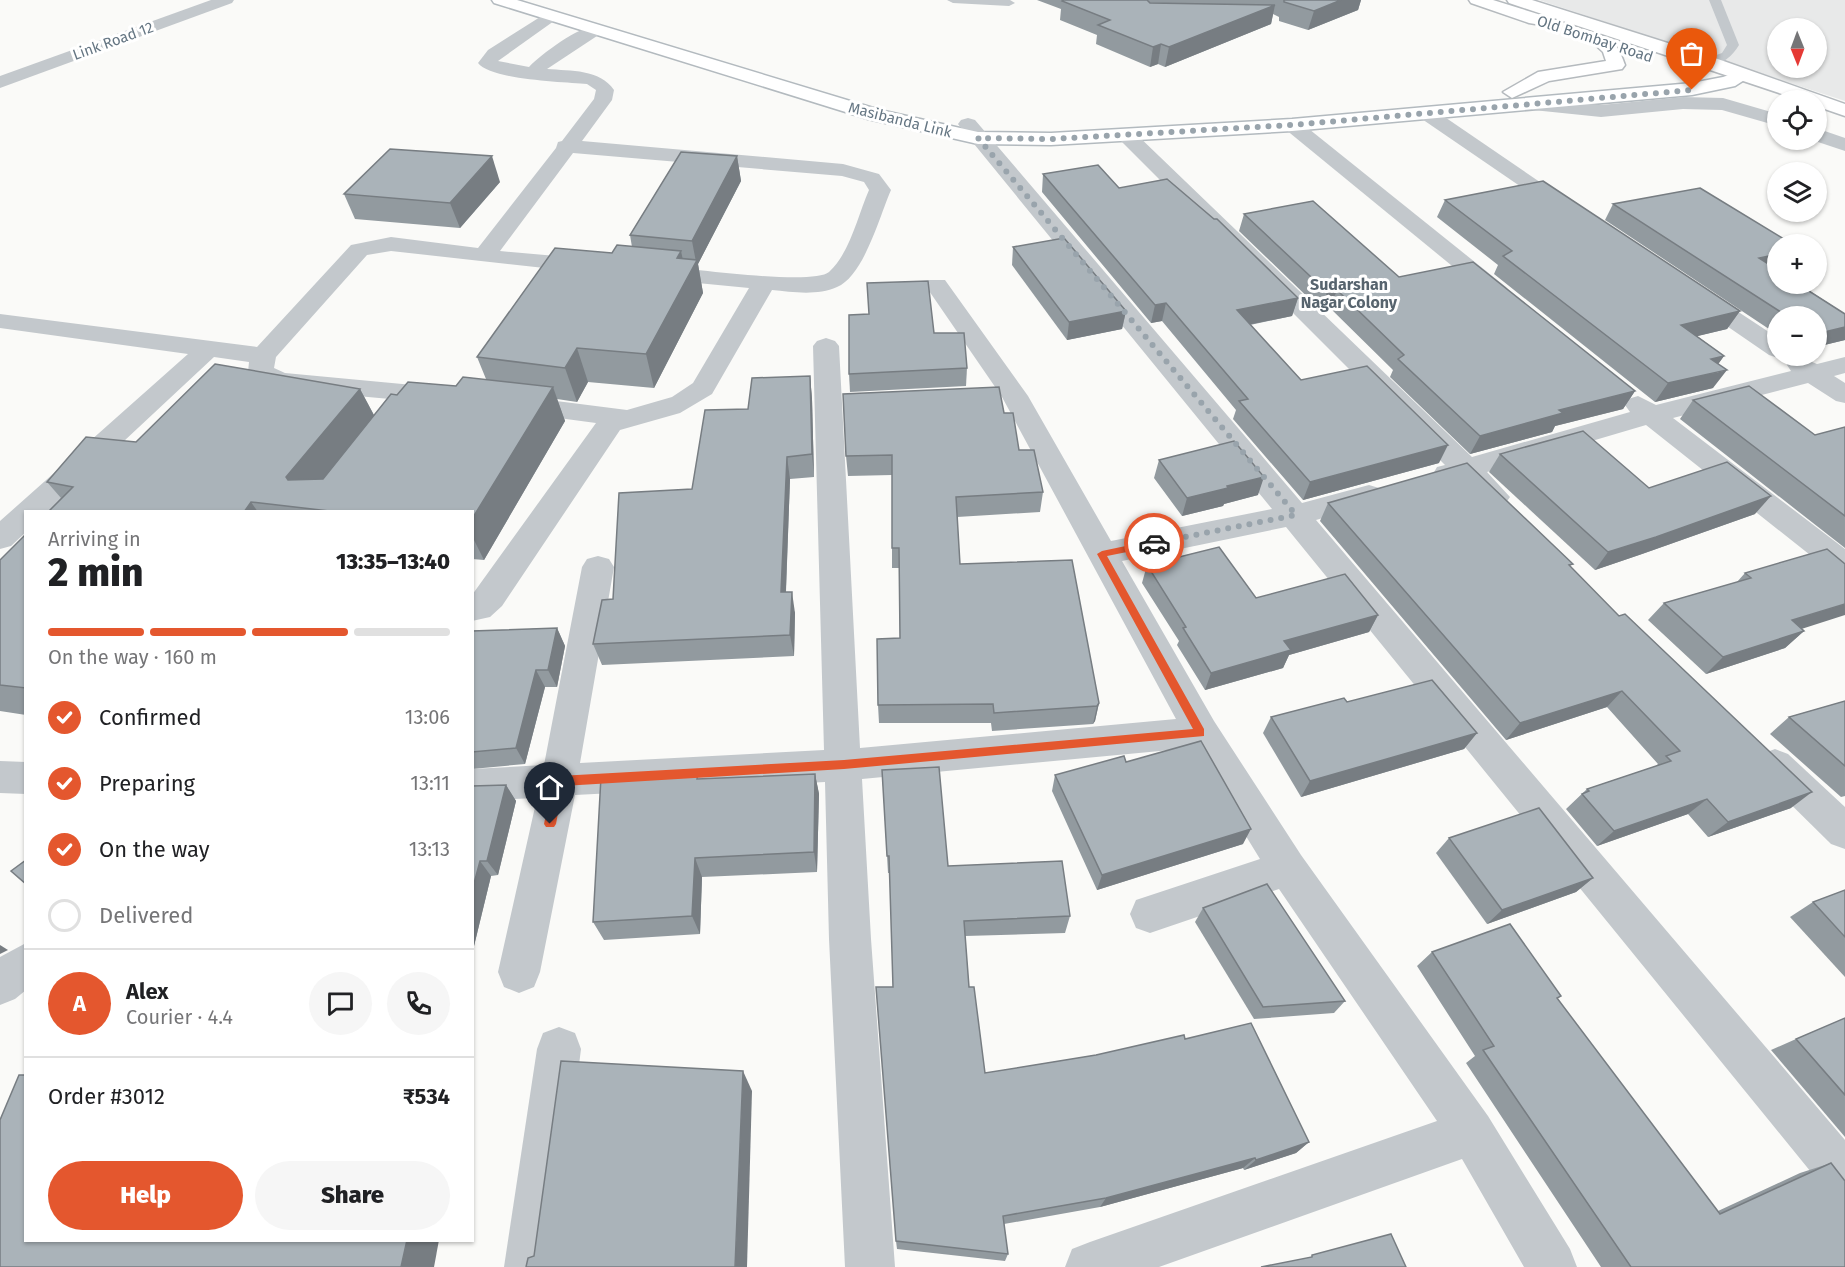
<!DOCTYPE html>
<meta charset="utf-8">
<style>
body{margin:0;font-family:"Fira Sans",sans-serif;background:#f6f6f6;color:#202124;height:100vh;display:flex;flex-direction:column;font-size:22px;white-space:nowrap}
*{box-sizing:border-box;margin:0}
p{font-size:20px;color:#757577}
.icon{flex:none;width:33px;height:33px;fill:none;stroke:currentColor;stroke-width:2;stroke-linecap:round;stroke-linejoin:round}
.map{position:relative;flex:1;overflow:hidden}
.details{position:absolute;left:24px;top:510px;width:450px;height:732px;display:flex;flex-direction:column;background:#fff;border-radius:0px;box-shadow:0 2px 4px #0004}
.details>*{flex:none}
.needle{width:39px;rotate:179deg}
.buttons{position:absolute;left:1767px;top:18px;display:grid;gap:12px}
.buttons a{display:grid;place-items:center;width:60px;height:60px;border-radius:50%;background:#fff;box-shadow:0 2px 4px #0004;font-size:30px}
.pin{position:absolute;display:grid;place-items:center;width:51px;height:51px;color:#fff;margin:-62px -26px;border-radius:50% 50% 50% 0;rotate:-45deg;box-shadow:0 0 6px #0007}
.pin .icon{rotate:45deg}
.courier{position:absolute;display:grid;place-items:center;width:60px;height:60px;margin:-30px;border:4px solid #e4572e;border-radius:50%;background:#fff;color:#222;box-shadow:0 2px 8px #0007}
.summary em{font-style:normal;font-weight:800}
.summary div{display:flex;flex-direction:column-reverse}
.summary{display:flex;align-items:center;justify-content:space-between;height:102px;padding:0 24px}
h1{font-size:39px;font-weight:800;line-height:45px}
.bar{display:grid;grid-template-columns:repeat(4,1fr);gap:9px 6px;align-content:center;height:72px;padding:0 24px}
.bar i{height:8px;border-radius:4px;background:#e0e0e0}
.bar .on{background:#e4572e}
.bar p{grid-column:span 4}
.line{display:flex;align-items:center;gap:15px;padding:0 24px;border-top:2px solid #e0e0e0}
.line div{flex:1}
.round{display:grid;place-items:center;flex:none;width:63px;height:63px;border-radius:32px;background:#f6f6f6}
ol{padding:0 24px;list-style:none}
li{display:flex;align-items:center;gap:18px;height:66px}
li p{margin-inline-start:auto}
li .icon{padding:6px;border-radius:50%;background:#e4572e;color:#fff;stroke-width:4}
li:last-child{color:#757577}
li i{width:33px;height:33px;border:3px solid #e0e0e0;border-radius:50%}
.cta{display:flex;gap:12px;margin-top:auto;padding:12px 24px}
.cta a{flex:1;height:69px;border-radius:36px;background:#e4572e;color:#fff;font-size:24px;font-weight:800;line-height:69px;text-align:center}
.cta a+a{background:#f6f6f6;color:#202124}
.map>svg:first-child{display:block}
.built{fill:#e8e9e9;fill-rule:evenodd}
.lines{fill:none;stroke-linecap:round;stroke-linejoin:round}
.secondary-casing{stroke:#b3babf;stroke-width:3}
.primary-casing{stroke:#b5babe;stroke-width:3}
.service{fill:#c3c8cc;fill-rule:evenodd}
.minor{fill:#c3c8cc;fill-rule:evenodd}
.tertiary{fill:#c3c8cc;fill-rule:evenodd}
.secondary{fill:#fff;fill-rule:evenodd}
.primary{fill:#fff;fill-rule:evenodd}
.wall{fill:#929a9f}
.shaded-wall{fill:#777d82}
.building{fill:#aab3b9;stroke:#777d82;stroke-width:1.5}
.route{fill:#e4572e}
.done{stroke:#99a4ac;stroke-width:6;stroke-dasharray:0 10.8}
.labels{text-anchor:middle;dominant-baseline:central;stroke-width:6;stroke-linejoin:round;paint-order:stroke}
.far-street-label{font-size:15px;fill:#657683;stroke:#fff}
.far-neighbourhood-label{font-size:16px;font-weight:bold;fill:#57646e;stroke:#fff}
</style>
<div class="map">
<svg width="1845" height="1267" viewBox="0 0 1845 1267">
<rect width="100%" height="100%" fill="#fafaf8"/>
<!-- built -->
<path class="built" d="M1539 0H1845V101L1557 6ZM1778 28H1816V68H1778Z"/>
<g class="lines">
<!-- secondary casing -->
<g class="secondary-casing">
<polygon id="secondary" points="492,0 517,0 880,110 978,132 1051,133 1292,119 1692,83 1723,77 1743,70 1752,75 1735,86 1692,95 1292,131 1051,145 978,144 868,119 494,3"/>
</g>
<!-- primary casing -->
<g class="primary-casing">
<g id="primary">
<polygon points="1469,0 1493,0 1541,15 1543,19 1535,24 1529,23 1471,3"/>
<polygon points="1507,0 1532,0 1715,58 1845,104 1845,116 1816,106 1816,100 1800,100 1509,3"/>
<path d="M1599 35C1615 39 1620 51 1625 65L1622 69 1549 81 1512 98 1503 92 1538 72 1606 61 1603 52 1590 40Z"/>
</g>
</g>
<!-- service -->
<g class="service">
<polygon points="947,0 1010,0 1015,3 1009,6 953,3"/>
<path d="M1709 0H1721L1739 45C1732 57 1720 67 1705 65V59L1722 53 1727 45Z"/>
</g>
<!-- minor -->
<g class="minor">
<polygon points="211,0 234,0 232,3 0,88 0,76"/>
<path d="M548 12 554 13 556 17 554 21 498 61 529 67C541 54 584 22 600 26L603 30 600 34 547 69C571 71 600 69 614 90L612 100 582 141 843 164 879 174 891 190C880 215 864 276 837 287 817 296 792 292 772 290L712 394 680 413 620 430 502 606 490 617 472 621V595L596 423 507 411 504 405 507 399 517 396 627 410 672 397 693 383 749 288 656 279 648 277 644 272 648 267 656 265C684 268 813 286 829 272 850 253 858 215 869 190L864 182 842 176 573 153 500 251 590 259 598 261 602 266 598 271 590 273 391 251 367 255 276 357 274 368 285 373 445 388 454 390 458 396 454 402 445 404 280 389 252 378 248 372 249 362 214 357 48 512H26V532L11 546 0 549V521L188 354 0 328V314L257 347 351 245 391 237 478 248 556 148 558 142 562 141 594 99 596 90 587 84C564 82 491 80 478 63L488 50Z"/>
<polygon points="1426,107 1433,109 1578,208 1575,213 1559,213 1419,117 1416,113"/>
<polygon points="968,118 975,120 1302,503 1369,485 1379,488 1384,495 1379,502 1316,520 1845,1140 1845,1200 1828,1193 1286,527 1122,561 1214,721 1301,855 1488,1116 1570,1249 1577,1267 1524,1267 1462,1159 1159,1267 1065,1267 1072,1249 1090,1242 1437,1121 1279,889 1150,933 1136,928 1130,914 1136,900 1260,859 1192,748 862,779 871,939 895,1267 845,1267 829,939 825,782 575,795 540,972 534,987 519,993 504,987 498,972 537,798 472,801 472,769 544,765 582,567 587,559 598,556 609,559 614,567 580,763 824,750 813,346 817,341 826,338 835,341 839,346 860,748 1176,719 1002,397 925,285 929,280 945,280 1028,396 1111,541 1272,509 961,128 958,124 961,120"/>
<polygon points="1292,119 1299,121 1506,287 1510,292 1506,297 1498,299 1490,297 1285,129 1282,125 1285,121"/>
<path d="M1126 129 1133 131 1472 457 1630 412 1625 405 1628 399 1638 396 1656 405 1791 371 1787 365 1791 359 1800 357 1817 364 1845 357V373L1834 376 1845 383V403L1836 401 1808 383 1673 418 1845 549V577L1834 574 1646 425 1487 472 1510 497 1505 504C1484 510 1474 494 1460 480L1447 484 1437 481 1433 474 1437 467 1445 465 1119 139 1116 135 1119 131Z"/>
<polygon points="1697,288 1705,290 1778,338 1778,356 1787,356 1778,358 1769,355 1689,300 1685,295 1689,290"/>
<polygon points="1775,749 1788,754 1845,807 1845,849 1831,844 1762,776 1757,765 1762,754"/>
<polygon points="0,761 26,762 26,794 0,793"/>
<polygon points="26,943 26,990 15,999 0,1005 0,957"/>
<polygon points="559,1027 575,1033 581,1049 554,1267 504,1267 537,1049 543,1033"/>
</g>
<!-- tertiary -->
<g class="tertiary">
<polygon points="1683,97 1723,98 1778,114 1778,126 1722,110 1683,109 1601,117 1533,110 1524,104 1533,98 1601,105"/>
<polygon points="1816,128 1845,138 1845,151 1812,140 1816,140"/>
</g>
<!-- secondary -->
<use href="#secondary" class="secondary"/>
<!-- primary -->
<use href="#primary" class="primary"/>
</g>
<!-- wall -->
<g class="wall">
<polygon points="1037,0 1361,0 1358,10 1308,30 1279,21 1279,17 1273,14 1271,24 1165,67 1158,64 1150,67 1096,44 1097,35 1060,20 1061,9"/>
<polygon points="737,156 741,181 698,264 703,293 654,388 588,382 577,402 557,399 565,421 484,560 472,559 472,512 48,512 61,498 47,482 136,442 360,389 374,415 397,395 456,386 486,379 477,357 612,253 632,247 630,235"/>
<polygon points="1043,174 1119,188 1298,298 1292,316 1250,325 1301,380 1439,463 1303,500 1233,419 1236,410 1162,321 1151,323 1042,192"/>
<polygon points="500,182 460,228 355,219 344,194"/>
<polygon points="1445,200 1740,311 1727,329 1697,336 1724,356 1718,364 1713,388 1655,402 1494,274 1498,265 1437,217"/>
<polygon points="1613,204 1778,244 1778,267 1775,268 1845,314 1845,340 1816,347 1816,316 1778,316 1778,335 1605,220"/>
<polygon points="1244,214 1399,277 1635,391 1623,409 1555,426 1552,432 1470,454 1390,377 1393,370 1330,308 1321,310 1239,231"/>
<polygon points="1013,247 1126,311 1122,329 1067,340 1012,265"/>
<polygon points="934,333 967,368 966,386 850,392 849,374"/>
<polygon points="810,376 812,399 814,477 790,479 786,592 795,613 794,656 602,665 593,644 613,599 692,489"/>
<polygon points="1693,400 1815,435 1845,427 1845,548 1680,419"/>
<polygon points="1004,413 1019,450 1043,492 1040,512 957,517 960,564 1099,703 1095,721 1093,724 992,731 991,723 879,723 878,705 900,638 899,568 892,568 892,475 848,476 846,456"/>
<polygon points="1500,454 1649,488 1755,514 1642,554 1595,570 1489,472"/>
<polygon points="1159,460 1258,495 1224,504 1223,506 1182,516 1154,478"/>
<polygon points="1328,503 1570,567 1791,808 1708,837 1688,814 1597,846 1566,809 1587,789 1656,766 1658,764 1607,707 1506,740 1320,521"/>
<polygon points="26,534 26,715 0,711 0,560"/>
<polygon points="1147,565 1256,598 1378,615 1369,632 1289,655 1283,668 1205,690 1177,645 1179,641 1142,583"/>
<polygon points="1745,573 1804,631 1785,648 1706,674 1648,620 1664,603 1737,582"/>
<polygon points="557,628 565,646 557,687 545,687 525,764 472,769 472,631"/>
<polygon points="1845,701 1845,796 1841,797 1770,734 1789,717"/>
<polygon points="1271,717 1477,733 1464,749 1301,797 1263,733"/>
<polygon points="1126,762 1243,844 1097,890 1052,791 1055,775"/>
<polygon points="882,770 948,866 1070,916 1065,933 965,936 969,987 985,1073 1096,1055 1185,1039 1309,1142 1296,1153 1244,1170 1243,1168 1100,1207 1004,1224 1008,1254 1005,1261 897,1249 896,1241 893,987 890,873 888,873"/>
<polygon points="815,774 819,794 817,872 702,877 700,934 604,940 593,922 700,779"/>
<polygon points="506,785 516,801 498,875 491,876 474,946 472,947 472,786"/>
<polygon points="1449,838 1593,878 1576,892 1487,924 1436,853"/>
<polygon points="1845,890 1845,977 1790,917 1813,902"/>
<polygon points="1203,908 1345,1001 1334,1013 1254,1019 1195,922"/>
<polygon points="1432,952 1561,996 1557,999 1718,1211 1800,1173 1831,1163 1845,1267 1601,1267 1466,1063 1475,1056 1417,966"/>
<polygon points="1845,1018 1845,1137 1771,1050 1796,1039"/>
</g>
<!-- shaded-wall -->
<g class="shaded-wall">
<polygon points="1341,0 1361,0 1358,10 1308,30 1314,11"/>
<polygon points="1275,5 1271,24 1165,67 1169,47"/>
<polygon points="1161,44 1158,64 1150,67 1153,47"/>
<polygon points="492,156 500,182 460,228 450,203"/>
<polygon points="737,156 741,181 698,264 703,293 654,388 646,354 677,258 681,251 687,279 696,262 692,241"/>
<polygon points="1778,254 1778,267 1748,274 1759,258"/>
<polygon points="1337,290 1330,308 1321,310 1327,292"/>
<polygon points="1298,298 1292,316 1232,328 1237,310"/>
<polygon points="1166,303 1162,321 1151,323 1155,305"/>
<polygon points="1126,311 1122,329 1067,340 1069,322"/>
<polygon points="1740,311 1727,329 1669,343 1681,325"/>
<polygon points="1845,327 1845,340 1816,347 1816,334"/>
<polygon points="577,348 588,382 577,402 565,368"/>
<polygon points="1724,356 1711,374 1727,370 1713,388 1655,402 1668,383 1711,359"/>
<polygon points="810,376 812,399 814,477 812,454"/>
<polygon points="553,387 565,421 484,560 472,536 472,519"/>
<polygon points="360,389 378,423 306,508 286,477"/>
<polygon points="1635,391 1623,409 1555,426 1552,432 1470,454 1480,436 1559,410"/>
<polygon points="1448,445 1439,463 1303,500 1310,482"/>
<polygon points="787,457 790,479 785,614 781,592"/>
<polygon points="1264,477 1258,495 1224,504 1223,506 1182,516 1187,498 1227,486"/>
<polygon points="1771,496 1755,514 1642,554 1595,570 1608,552"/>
<polygon points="251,502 258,512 244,512"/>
<polygon points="792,592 795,613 794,656 790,635"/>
<polygon points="1845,604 1845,615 1773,638 1792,620"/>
<polygon points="1378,615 1369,632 1289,655 1283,668 1205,690 1211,673 1284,641"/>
<polygon points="557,628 565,646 557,687 548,670"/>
<polygon points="1804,631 1785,648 1706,674 1723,657"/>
<polygon points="536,670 545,687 525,764 516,748"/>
<polygon points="1622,691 1607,707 1506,740 1520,723"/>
<polygon points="1099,703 1095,721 1093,724 1097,706"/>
<polygon points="1477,733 1464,749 1301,797 1310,781"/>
<polygon points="815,774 819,794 817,872 814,852"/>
<polygon points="506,785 516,801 498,875 487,861"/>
<polygon points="1812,792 1791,808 1708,837 1728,822"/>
<polygon points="1707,799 1688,814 1597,846 1614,831"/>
<polygon points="1251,829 1243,844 1097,890 1102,875"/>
<polygon points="695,858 702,877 700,934 692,916"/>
<polygon points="480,861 491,876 474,946 472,944 472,891"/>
<polygon points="1593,878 1576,892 1487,924 1502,910"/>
<polygon points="0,945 8,950 0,954"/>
<polygon points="743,1071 752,1091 747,1267 735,1267"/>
<polygon points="1309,1142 1296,1153 1244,1170 1256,1160"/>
<polygon points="1255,1158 1243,1168 1100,1207 1106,1198"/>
<polygon points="407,1240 439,1240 434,1267 401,1267"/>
</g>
<!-- building -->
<g class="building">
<polygon points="1063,0 1147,0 1150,3 1275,5 1169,47 1161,44 1153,47 1098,25 1110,20 1062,1"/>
<polygon points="1284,0 1341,0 1314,11 1284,2"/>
<polygon points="390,149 492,156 450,203 344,194"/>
<polygon points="681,152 737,156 692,241 630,235"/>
<polygon points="1098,165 1119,188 1167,179 1214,219 1217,219 1298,298 1237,310 1301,380 1367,366 1448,445 1310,482 1239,401 1248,399 1183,323 1166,303 1155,305 1043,174"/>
<polygon points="1543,181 1740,311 1681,325 1724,356 1711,359 1727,370 1668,383 1503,256 1512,251 1445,200"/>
<polygon points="1700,188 1792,244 1778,244 1778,254 1759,258 1778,270 1778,284 1798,284 1845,314 1845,327 1816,334 1816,316 1787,316 1613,204"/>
<polygon points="1313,201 1399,277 1473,262 1635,391 1559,410 1563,413 1480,436 1398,359 1404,355 1337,290 1327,292 1244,214"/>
<polygon points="1064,238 1126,311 1069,322 1013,247"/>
<polygon points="617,245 681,251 677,258 697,260 646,354 577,348 565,368 477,357 555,248 612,253"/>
<polygon points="928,281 934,333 964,333 967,368 849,374 849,315 869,314 867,283"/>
<polygon points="215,364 360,389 286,477 288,480 323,479 391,394 397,395 408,382 456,386 463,377 553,387 472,519 472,512 338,512 251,502 244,512 48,512 73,487 47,482 86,437 136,442"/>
<polygon points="810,376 812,454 787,457 781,592 792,592 790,635 593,644 602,600 613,599 619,493 692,489 705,410 748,409 752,378"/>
<polygon points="1749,386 1815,435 1845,427 1845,516 1693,400"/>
<polygon points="999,387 1004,413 1013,413 1019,450 1034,450 1043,492 956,497 960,564 1072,560 1099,703 1097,706 994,713 993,704 878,705 877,639 900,638 899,548 892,548 892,455 846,456 843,394"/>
<polygon points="1583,431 1649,488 1727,462 1771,496 1656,537 1608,552 1500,454"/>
<polygon points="1234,441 1264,477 1227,486 1228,488 1187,498 1159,460"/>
<polygon points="1467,463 1573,564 1569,565 1619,616 1625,614 1812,792 1728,822 1707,799 1614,831 1582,794 1589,791 1587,789 1671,761 1666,756 1680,751 1622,691 1520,723 1328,503"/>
<polygon points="26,534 26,688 0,685 0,560"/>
<polygon points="1219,547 1256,598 1345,574 1378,615 1284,641 1291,650 1211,673 1183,628 1186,627 1147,565"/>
<polygon points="1827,549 1845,564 1845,604 1792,620 1804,631 1723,657 1664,603 1751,578 1745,573"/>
<polygon points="557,628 548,670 536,670 516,748 472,752 472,631"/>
<polygon points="1432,680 1477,733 1310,781 1271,717 1344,698 1347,702"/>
<polygon points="1845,701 1845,766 1789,717"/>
<polygon points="1201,741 1251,829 1102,875 1055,775 1124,756 1126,762"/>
<polygon points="939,767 948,866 1062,861 1070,916 964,921 969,987 974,987 985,1073 1096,1055 1184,1035 1185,1039 1251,1023 1309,1142 1256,1160 1255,1158 1106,1198 1003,1216 1008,1254 896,1241 876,987 893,987 889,856 887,856 882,770"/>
<polygon points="698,772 697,779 815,774 814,852 695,858 692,916 593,922 601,777"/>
<polygon points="506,785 487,861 480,861 472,891 472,786"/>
<polygon points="1539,808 1593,878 1502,910 1449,838"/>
<polygon points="26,860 26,884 11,871"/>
<polygon points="1267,884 1345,1001 1263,1007 1203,908"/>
<polygon points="1845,890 1845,937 1813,902"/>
<polygon points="1510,924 1561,996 1557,998 1720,1214 1831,1163 1845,1181 1845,1267 1631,1267 1483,1050 1494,1046 1432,952"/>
<polygon points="1845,1018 1845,1095 1796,1039"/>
<polygon points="561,1061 743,1071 735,1267 526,1267 528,1258 534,1256"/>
<polygon points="19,1075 26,1075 26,1240 407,1240 401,1267 0,1267 0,1120"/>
<polygon points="1391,1234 1406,1267 1261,1267 1312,1257 1312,1255"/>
</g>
<!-- route -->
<polygon class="route" points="1154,540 1158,543 1157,546 1107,556 1204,729 1204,736 844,769 563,786 556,824 554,827 546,827 544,824 553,781 559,776 844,760 1193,729 1097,554 1102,551"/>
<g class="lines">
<!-- done -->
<polyline class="done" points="1154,543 1296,515 978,138 1051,139 1292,125 1692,90"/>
</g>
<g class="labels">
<!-- far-street labels -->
<g class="far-street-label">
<text transform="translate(1595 39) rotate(18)">Old Bombay Road</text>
<text transform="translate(113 41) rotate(-20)">Link Road 12</text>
<text transform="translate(900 120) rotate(14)">Masibanda Link</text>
</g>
<!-- far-neighbourhood labels -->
<g class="far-neighbourhood-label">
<text x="1349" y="284">Sudarshan<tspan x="1349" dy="18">Nagar Colony</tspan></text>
</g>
</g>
</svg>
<div class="buttons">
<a><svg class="needle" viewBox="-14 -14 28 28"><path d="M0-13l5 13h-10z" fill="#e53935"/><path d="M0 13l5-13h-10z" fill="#757577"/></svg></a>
<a><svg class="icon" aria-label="locate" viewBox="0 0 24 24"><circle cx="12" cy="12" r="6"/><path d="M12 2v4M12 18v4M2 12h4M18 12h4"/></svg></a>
<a><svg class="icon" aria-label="layers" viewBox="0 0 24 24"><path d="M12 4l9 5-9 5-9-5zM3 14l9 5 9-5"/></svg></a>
<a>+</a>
<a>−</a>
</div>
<div class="pin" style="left:1692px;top:90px;background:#ea580c"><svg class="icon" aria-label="bag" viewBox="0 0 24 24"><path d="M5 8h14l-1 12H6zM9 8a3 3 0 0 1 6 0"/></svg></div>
<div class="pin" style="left:550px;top:824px;background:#1f2937"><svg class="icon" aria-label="home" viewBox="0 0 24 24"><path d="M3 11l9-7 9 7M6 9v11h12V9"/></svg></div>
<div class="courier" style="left:1154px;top:543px"><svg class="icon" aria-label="car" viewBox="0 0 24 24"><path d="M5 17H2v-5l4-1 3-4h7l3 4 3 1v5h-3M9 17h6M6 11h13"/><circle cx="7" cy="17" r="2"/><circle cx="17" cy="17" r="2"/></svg></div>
<section class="details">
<div class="summary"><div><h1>2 min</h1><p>Arriving in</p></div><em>13:35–13:40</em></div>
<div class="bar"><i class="on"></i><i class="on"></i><i class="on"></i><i></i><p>On the way · 160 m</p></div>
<ol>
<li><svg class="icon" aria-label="check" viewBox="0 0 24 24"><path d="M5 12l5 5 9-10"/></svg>Confirmed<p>13:06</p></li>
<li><svg class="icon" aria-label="check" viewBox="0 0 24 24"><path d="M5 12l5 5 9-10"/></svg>Preparing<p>13:11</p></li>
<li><svg class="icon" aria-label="check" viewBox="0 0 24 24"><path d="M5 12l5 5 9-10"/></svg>On the way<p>13:13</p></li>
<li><i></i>Delivered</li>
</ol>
<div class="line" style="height:108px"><b class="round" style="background:#e4572e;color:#fff">A</b><div><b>Alex</b><p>Courier · 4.4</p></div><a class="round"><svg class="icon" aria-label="chat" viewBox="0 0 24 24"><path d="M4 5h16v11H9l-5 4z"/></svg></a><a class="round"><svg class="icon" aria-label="phone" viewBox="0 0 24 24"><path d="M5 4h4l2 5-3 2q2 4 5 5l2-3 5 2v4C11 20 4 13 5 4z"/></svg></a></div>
<div class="line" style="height:78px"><div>Order #3012</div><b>₹534</b></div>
<div class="cta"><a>Help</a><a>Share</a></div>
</section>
</div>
